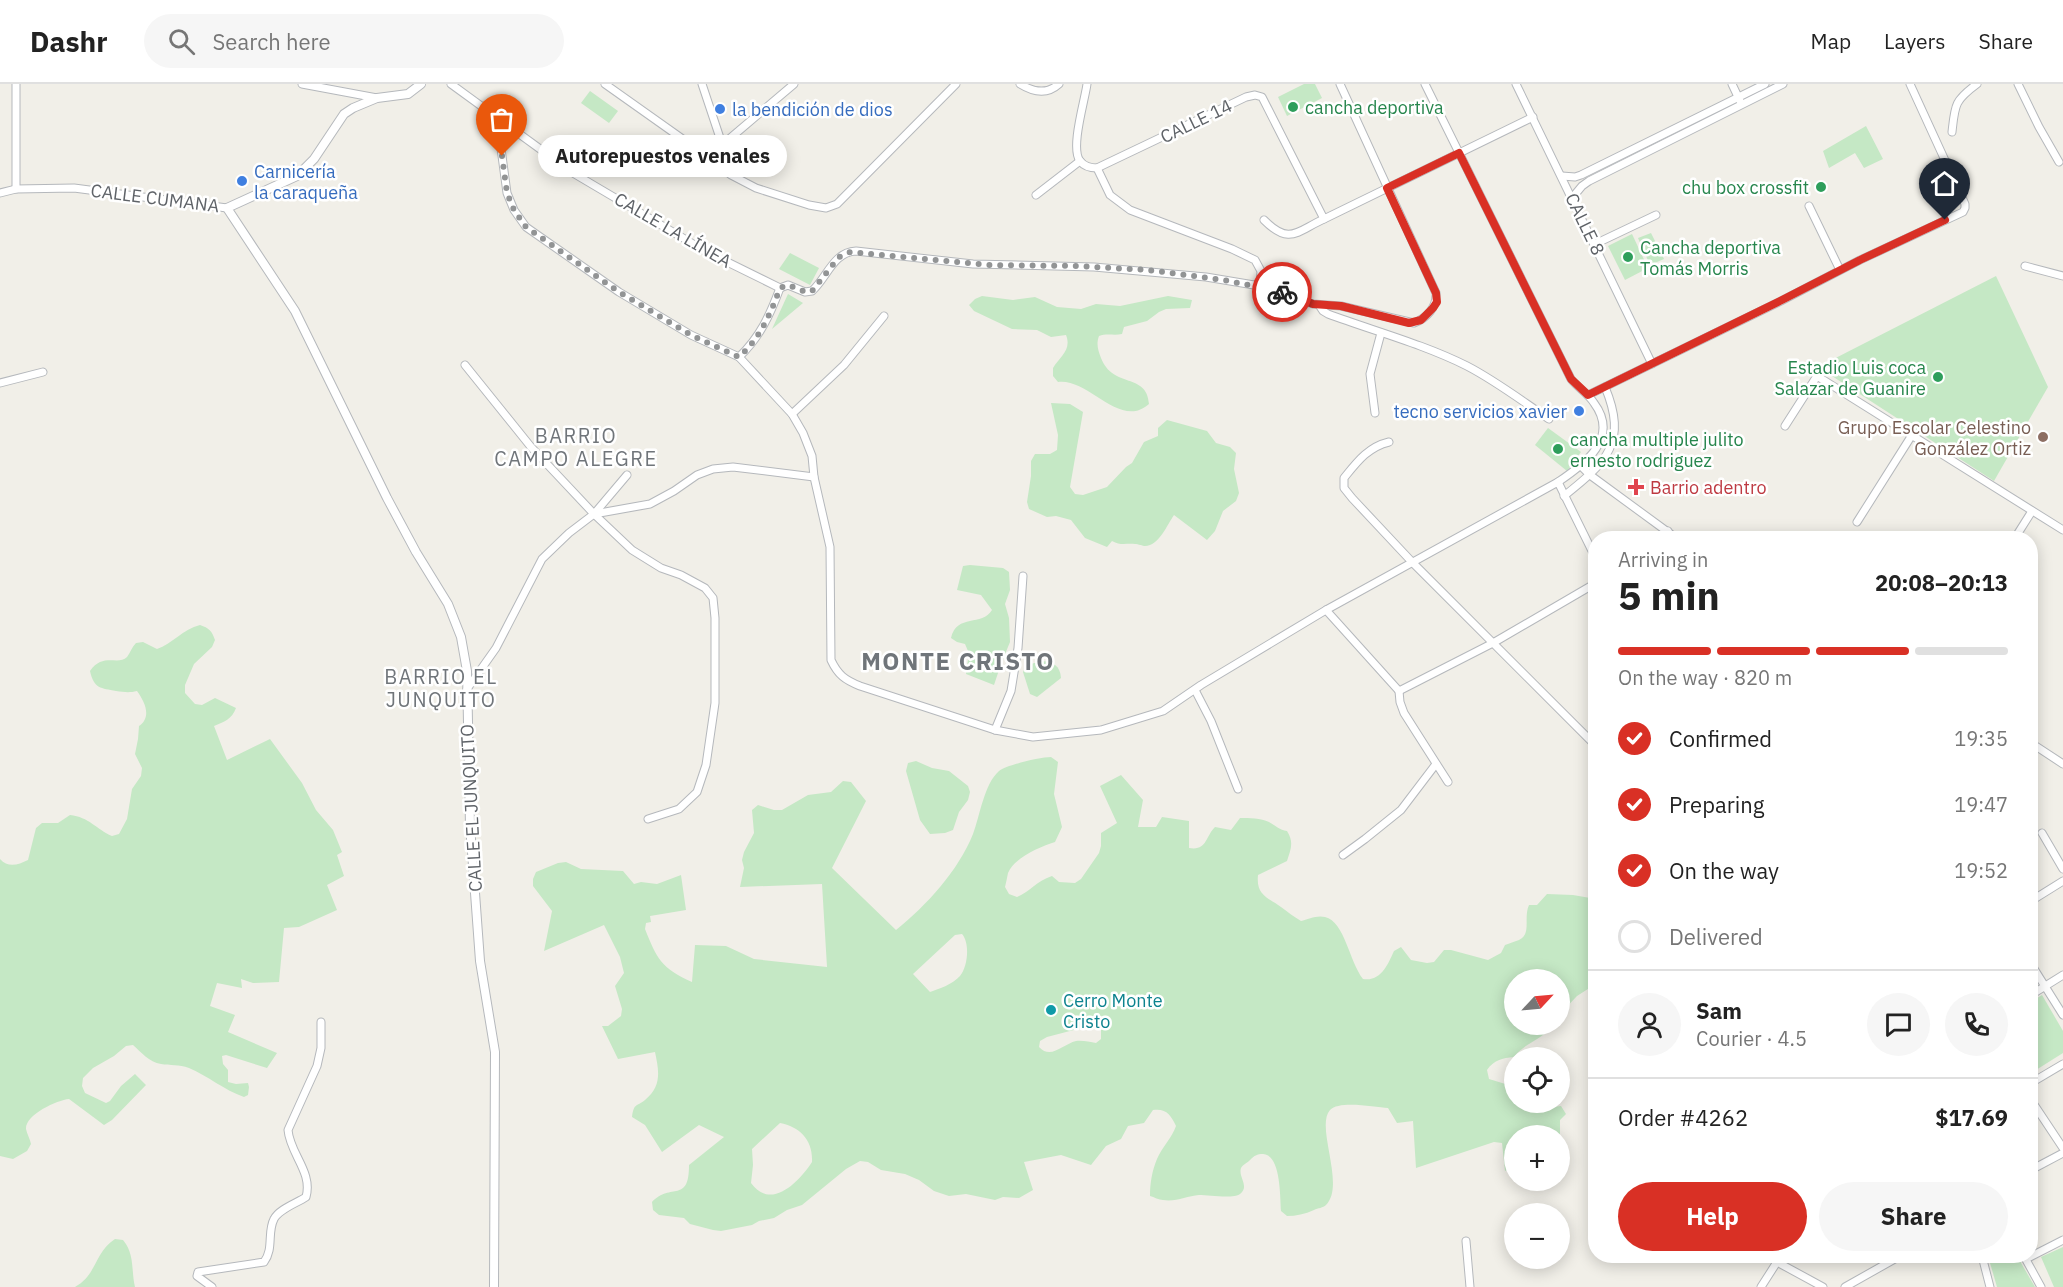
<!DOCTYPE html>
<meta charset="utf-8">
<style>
body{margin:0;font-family:"IBM Plex Sans",sans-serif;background:#f6f6f6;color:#222;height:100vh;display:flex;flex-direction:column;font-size:22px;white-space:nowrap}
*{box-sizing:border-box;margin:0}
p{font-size:20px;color:#767676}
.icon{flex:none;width:33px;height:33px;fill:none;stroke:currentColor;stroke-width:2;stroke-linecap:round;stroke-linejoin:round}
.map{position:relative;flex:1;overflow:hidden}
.side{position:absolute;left:1588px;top:447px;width:450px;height:732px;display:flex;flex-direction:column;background:#fff;border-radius:24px;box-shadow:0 3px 15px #0003}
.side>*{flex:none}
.needle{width:39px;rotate:64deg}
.fabs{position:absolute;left:1504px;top:885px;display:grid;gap:12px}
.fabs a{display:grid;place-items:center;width:66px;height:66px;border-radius:50%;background:#fff;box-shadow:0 3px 15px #0003;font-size:30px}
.pin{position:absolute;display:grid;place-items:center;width:51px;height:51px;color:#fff;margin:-62px -26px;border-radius:50% 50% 50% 0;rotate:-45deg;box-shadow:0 0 6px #0007}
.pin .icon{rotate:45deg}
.courier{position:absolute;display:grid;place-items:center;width:60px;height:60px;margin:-30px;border:4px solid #d93025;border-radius:50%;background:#fff;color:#222;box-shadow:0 2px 8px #0007}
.bubble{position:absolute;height:42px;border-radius:21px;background:#fff;box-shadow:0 3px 15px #0003;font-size:20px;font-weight:800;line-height:42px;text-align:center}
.headline em{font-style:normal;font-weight:800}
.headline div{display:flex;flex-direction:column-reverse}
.headline{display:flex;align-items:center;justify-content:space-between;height:102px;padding:0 30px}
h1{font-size:39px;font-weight:800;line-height:45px}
.bar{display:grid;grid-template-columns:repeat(4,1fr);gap:9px 6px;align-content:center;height:72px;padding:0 30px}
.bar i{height:8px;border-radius:4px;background:#e0e0e0}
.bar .on{background:#d93025}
.bar p{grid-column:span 4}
.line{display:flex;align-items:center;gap:15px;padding:0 30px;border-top:2px solid #e0e0e0}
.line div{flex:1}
.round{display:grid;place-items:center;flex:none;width:63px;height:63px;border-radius:32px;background:#f6f6f6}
ol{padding:0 30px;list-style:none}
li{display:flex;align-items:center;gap:18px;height:66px}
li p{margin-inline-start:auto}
li .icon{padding:6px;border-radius:50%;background:#d93025;color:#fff;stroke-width:4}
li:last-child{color:#767676}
li i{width:33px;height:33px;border:3px solid #e0e0e0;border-radius:50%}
.primary-button{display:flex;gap:12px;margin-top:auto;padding:12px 30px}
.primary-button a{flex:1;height:69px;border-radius:36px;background:#d93025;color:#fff;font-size:24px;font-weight:800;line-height:69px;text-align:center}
.primary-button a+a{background:#f6f6f6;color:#222}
header{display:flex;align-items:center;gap:36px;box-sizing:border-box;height:84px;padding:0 30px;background:#fff;border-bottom:2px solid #e0e0e0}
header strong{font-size:28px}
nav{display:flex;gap:33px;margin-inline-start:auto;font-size:21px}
.search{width:420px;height:54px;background:#f6f6f6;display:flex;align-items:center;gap:15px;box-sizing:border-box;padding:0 21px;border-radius:33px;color:#767676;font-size:22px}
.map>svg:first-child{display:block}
.green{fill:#c5e8c5;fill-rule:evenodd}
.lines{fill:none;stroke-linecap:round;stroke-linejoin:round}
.minor-casing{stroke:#b5b8bc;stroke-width:9}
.tertiary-casing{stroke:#b5b8bc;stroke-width:10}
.minor{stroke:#fff;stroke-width:7}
.tertiary{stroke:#fff;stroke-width:8}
.done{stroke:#929495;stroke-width:6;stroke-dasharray:0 10.8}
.route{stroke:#d93025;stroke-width:8}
.leisure-dot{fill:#2e9e5b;stroke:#fff;stroke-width:2}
.shop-dot{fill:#3f7fe0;stroke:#fff;stroke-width:2}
.education-dot{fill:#8d6e63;stroke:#fff;stroke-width:2}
.health-dot{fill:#e0444e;stroke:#fff;stroke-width:2}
.culture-dot{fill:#0f9aa8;stroke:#fff;stroke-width:2}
.labels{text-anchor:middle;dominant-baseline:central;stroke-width:5;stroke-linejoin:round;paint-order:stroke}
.leisure-label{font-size:18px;fill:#27864d;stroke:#fff;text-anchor:start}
.shop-label{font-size:18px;fill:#366cbe;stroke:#fff;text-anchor:start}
.street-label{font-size:18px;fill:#5f6368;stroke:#fff}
.education-label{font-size:18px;fill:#785e54;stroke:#fff;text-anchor:end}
.health-label{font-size:18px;fill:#be3a42;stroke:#fff;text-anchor:start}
.culture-label{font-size:18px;fill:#0d838f;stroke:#fff;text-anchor:start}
.neighbourhood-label{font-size:20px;letter-spacing:1.5px;fill:#70757a;stroke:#fff}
.district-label{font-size:24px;font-weight:bold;letter-spacing:1.5px;fill:#70757a;stroke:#fff}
</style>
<header>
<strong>Dashr</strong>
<div class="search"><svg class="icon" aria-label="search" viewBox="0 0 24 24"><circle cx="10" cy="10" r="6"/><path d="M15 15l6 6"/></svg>Search here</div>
<nav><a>Map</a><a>Layers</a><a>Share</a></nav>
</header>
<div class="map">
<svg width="2063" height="1203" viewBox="0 0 2063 1203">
<rect width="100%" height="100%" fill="#f1efe8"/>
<!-- green -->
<g class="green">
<polygon points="1304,0 1315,0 1322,14 1287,32 1278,13"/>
<polygon points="590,7 618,27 609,39 581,19"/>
<polygon points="1866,42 1883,75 1864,84 1855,69 1829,84 1823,67"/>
<polygon points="1651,149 1664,175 1650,181 1638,154"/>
<polygon points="1632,150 1648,184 1625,196 1608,162"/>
<polygon points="790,169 819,184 810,201 779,185"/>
<polygon points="1996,192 2048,303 1994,397 1818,283"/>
<polygon points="788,210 803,219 772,245"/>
<path d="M982 212 1013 216 1035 213 1057 223 1081 225 1096 220 1120 222 1168 212 1192 216 1190 224 1166 225 1159 228 1147 237 1124 243 1122 250C1114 252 1107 249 1099 252 1096 260 1098 266 1101 274 1113 305 1147 288 1149 320 1120 346 1089 294 1058 298L1053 292V284C1060 272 1072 266 1066 251L1051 253 1037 246 1012 245 974 227 969 221 975 215Z"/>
<path d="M1051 319 1070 320 1083 328 1070 403 1075 410 1083 411 1107 403 1126 383 1132 379 1144 358 1158 352V344L1167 336 1207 347 1216 359 1230 363 1236 369 1234 385 1239 409 1236 417 1223 427 1215 447 1207 456 1174 431C1167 441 1159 462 1145 462 1143 462 1138 460 1135 460 1126 459 1121 462 1112 457L1107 463 1085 454 1071 436 1056 432 1047 433 1029 425 1027 418 1031 392V377L1035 370H1050L1057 366 1058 351Z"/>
<polygon points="1548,344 1581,368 1567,387 1535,361"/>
<path d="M970 481 1003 484 1009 488 1010 506 1005 520 1009 534 1010 558 1001 580 994 601 966 590 968 576V567L965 560 957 558 951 554C957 529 982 543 992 526L981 511 957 506 963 482Z"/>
<path d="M200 541C209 544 212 547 215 556L212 563 194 580 185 601V609L195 620 202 621 215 614 236 624C232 635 224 638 214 642L227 676 270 655 302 699 316 726 333 746 342 768 337 771 344 792 327 801 337 826 299 843 284 844 279 898 253 899 241 895 242 904 217 899 210 922 235 931 228 948 277 969 267 984 226 971 222 972 223 980 228 986V998L236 1000 248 999 249 1003 248 1011 244 1013C224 1006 208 992 189 984 179 980 170 982 161 980 149 978 141 968 133 961L126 962 114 972 93 984 83 994 82 1002 85 1009 106 1019 110 1017 121 1002 135 990 146 1001 112 1036 104 1041 69 1015C57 1016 25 1031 26 1045 27 1050 30 1055 31 1060L27 1067 13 1075 0 1072V775C8 784 18 781 28 776L36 744 42 739H58L70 731C89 733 96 745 112 752L119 750 127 735 132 705 141 692 142 684 135 670 138 655 139 642C152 633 145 618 137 607 129 609 124 608 116 607 101 604 94 605 90 587 103 568 118 582 127 573 130 569 132 563 136 559L143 558 157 565C172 560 183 545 200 541Z"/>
<path d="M1042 577C1054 578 1060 582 1061 594L1037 613 1030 610 1023 588 1027 581Z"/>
<path d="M1051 673 1058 678 1054 710 1062 743 1055 758C1040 763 1015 773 1008 789 1007 794 1006 799 1005 803L1009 810 1017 813C1030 808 1036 797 1052 792L1059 798 1075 799 1081 795 1099 769 1101 762V749L1117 739 1100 702 1121 691 1143 716 1138 743H1156L1162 733 1189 737V764C1207 767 1205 753 1215 743L1231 746 1240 734C1249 734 1261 734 1269 738 1276 742 1279 746 1287 747 1294 758 1291 765 1287 777L1258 791C1256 811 1267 813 1281 823 1288 828 1294 833 1301 837 1308 835 1317 831 1325 833 1345 838 1349 877 1363 895 1381 898 1388 880 1394 867L1401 863 1411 876 1427 879 1434 878 1444 866H1451L1488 876 1501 869 1505 861C1510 859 1514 858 1519 856 1532 850 1523 834 1529 821H1537L1547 810 1573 811 1596 815V904L1591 903 1577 912 1560 930V896H1515V940L1553 941C1544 955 1524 959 1514 973 1502 974 1494 976 1487 986L1489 995 1512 1002 1515 1001V1018L1535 1019 1545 1024 1561 1022 1566 1030 1560 1036V1052H1515V1083L1505 1087 1502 1059 1494 1058 1416 1084 1413 1037 1397 1039 1388 1024C1375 1023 1339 1016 1330 1026 1315 1043 1346 1101 1326 1121 1323 1124 1318 1124 1314 1126 1305 1130 1296 1132 1287 1132L1281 1127C1280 1113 1281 1071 1263 1070 1257 1070 1254 1072 1251 1075 1248 1079 1243 1080 1241 1084 1238 1093 1250 1102 1240 1110 1233 1115 1209 1111 1199 1111 1187 1112 1176 1118 1163 1116 1159 1116 1154 1113 1150 1112 1150 1099 1152 1087 1157 1075 1162 1063 1172 1054 1176 1042 1171 1031 1166 1024 1153 1026L1144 1039 1128 1042 1121 1055 1106 1062 1091 1081 1061 1071 1024 1078 1033 1106 1019 1114 1003 1113 995 1116 966 1110 949 1112 934 1107 919 1096 905 1090 881 1086 868 1078 860 1077 846 1085 802 1121 787 1126 774 1134 759 1137 752 1141 721 1147 713 1146 690 1140 684 1134 659 1131 653 1126 652 1118C671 1098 689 1120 689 1081L724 1053 699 1041 662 1068 645 1041 632 1033C634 1019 636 1023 645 1016 662 1002 659 987 655 968L618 975 602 942H608L621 932 622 925 615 902 624 889 620 873 604 841 544 867 552 827 533 802V795L536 788 558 779 566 778 581 785 623 787 634 800 641 798 657 800 681 791 686 826 650 832 651 838 646 839 645 845C657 875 661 884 692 898L695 861 726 862 754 875 827 883 822 800 740 803 744 784 742 776 744 768 754 749 752 726 758 721 774 726H782L808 711 831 708 843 697 851 698 866 717 832 784 896 846C927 821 958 787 973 750 980 732 984 700 999 687 1007 681 1040 673 1051 673ZM962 850C970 859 968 882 960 892 953 900 939 905 930 908L913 890 955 851ZM1089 942H1099L1101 944V955L1096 959C1090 958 1082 956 1076 957 1063 960 1051 976 1039 963L1040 957 1047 953ZM780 1039C800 1043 813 1056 812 1078 799 1098 771 1127 751 1099L753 1081 752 1065Z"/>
<polygon points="916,677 932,684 949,687 968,702 970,708 968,716 959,728 953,746 945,749 930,750 920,736 906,687 908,679"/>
<polygon points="2042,911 2063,947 2063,969 2031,989 2031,918"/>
<path d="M115 1155 123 1156C135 1170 131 1187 135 1203H75C98 1190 93 1170 115 1155Z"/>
<polygon points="2063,1163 2063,1203 2054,1203 2041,1173"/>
<polygon points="1988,1172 2017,1172 2035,1203 1997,1203"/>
</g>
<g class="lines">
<!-- minor casing -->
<g class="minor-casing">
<g id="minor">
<polyline points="302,0 377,14"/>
<polyline points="451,0 573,89 705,167 780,204"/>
<polyline points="605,0 708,73 731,91 756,104 809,121 826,124 837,120 956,0"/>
<polyline points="702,0 722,60"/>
<path d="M1020 0C1033 8 1047 11 1059 0"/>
<path d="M1087 0C1085 16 1070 64 1080 77 1084 82 1091 84 1097 84L1246 13 1255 11 1262 13 1324 135 1533 33"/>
<path d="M1425 0 1571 295C1578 304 1588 309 1594 319 1620 354 1585 380 1558 398"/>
<polyline points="1516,0 1652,280"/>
<polyline points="1732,0 1740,17"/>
<polyline points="2018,0 2039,43 2059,78"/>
<path d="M497 35 507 109 514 126 526 143 619 208 691 251 739 273C760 253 770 231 780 204"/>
<path d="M1952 48C1955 21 1954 17 1977 0"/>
<polyline points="708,73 794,0"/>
<polyline points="1097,84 1110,111 1130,126 1232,165 1255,176 1261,187 1260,202"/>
<polyline points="1562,92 1575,93 1581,91 1765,0"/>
<polyline points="16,105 16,0"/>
<polyline points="0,109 16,105 74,104 227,124"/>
<polyline points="1036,111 1080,77"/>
<polyline points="1572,114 1582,102 1589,97 1783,0"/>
<polyline points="1809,122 1840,186"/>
<path d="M1264 136C1290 162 1297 147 1324 135"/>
<polyline points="1595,160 1656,131"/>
<polyline points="2025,182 2063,192"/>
<path d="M780 204 788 201 805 208 812 207C827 194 833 168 856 167L973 180 1094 183 1206 193 1260 202 1313 220 1341 222 1414 239C1427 234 1437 223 1436 209L1340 0"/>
<path d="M1319 221 1323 227 1328 230C1374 247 1423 260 1467 282 1496 297 1522 317 1549 335"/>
<path d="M739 273 792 330 803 349 812 372 814 393 830 463 831 576C838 591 845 596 860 602L995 646 1033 653 1101 646 1163 627 1201 601 1326 526 1558 398 1596 475"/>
<polyline points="465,281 531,363 594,430 632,466 661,484 681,491 705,504 713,514 715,534 715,619 706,681 697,708 679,725 648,735"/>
<polyline points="0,299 43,288"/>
<polyline points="1588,311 1781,217 1860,176 1963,128 1965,124 1965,120 1910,0"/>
<polyline points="1375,329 1370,290 1381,249"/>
<polyline points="792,330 844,281 884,232"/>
<polyline points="1785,342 1817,292 2063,446"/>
<path d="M1389 358C1368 363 1357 378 1344 394V404L1352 414 1412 478 1596 662"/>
<polyline points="1581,382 1590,391 1676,454"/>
<path d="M1564 412C1607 378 1628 358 1605 303"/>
<polyline points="594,430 627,391"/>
<polyline points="1857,438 1912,351"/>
<polyline points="1660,454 1668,447"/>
<polyline points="2015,454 2032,427"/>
<polyline points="1326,526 1399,607 1493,559 1596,499"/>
<polyline points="467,605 496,564 542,475 569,449 594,430 650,420 674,407 697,391 713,385 733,383 814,393"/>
<polyline points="1195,606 1211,637 1238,705"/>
<polyline points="1399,607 1400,618 1404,629 1448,698"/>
<polyline points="995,646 1011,607 1018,564 1023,492"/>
<polyline points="2031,659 2063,680"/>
<polyline points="2042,749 2063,785"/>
<polyline points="1343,771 1365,755 1401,726 1436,680"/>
<polyline points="2031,817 2063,797"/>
<polyline points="2031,880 2063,931"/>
<polyline points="2031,911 2063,891"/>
<polyline points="2031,999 2063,980"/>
<polyline points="2031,1016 2063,1064"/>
<polyline points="2031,1086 2063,1069"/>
<polyline points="1466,1157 1470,1203"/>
<polyline points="1982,1172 1990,1203"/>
<polyline points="2024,1172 2041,1203"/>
<polyline points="2026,1175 2063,1156"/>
<polyline points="1777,1178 1823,1203"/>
<path d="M212 1203 197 1192 198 1188 264 1178C274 1165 267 1148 274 1135 279 1125 297 1119 306 1113 313 1088 290 1070 288 1046L317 982 321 964V938"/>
<polyline points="1761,1203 1777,1178 1779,1172"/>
<polyline points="1845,1203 1900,1172"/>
</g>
</g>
<!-- tertiary casing -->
<g class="tertiary-casing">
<polyline id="tertiary" points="421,0 408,10 377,14 353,24 344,30 314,75 297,92 227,124 295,227 387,414 416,468 448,520 461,553 467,587 470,741 480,877 495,968 494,1203"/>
</g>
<!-- minor -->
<use href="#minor" class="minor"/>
<!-- tertiary -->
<use href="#tertiary" class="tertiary"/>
</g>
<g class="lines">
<!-- done -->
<path class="done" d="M502 72 507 109 514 126 526 143 619 208 691 251 739 273C760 254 770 231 780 204L788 201 806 208 812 207 839 173 850 168 988 181 1076 182 1148 186 1224 196 1282 208"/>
<!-- route -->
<polyline class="route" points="1282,208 1313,220 1341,222 1409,239 1421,236 1433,224 1437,218 1436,209 1387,104 1459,69 1571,295 1588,311 1780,217 1860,176 1945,136"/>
</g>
<!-- markers -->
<g class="leisure-dot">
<circle cx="1293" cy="23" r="6"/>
<circle cx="1821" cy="103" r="6"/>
<circle cx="1628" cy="173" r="6"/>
<circle cx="1938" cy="293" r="6"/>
<circle cx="1558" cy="365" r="6"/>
</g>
<g class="shop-dot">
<circle cx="720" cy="25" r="6"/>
<circle cx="242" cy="97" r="6"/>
<circle cx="1579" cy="327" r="6"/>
</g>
<circle class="education-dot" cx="2043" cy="353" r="6"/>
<path class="health-dot" d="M1633 394h6v6h6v6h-6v6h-6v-6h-6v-6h6z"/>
<circle class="culture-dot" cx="1051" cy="926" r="6"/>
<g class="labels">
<!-- leisure labels -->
<g class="leisure-label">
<text x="1305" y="23">cancha deportiva</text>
<text x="1809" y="103" text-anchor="end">chu box crossfit</text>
<text x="1640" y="163">Cancha deportiva<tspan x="1640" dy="21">Tomás Morris</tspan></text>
<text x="1926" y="283" text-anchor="end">Estadio Luis coca<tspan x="1926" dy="21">Salazar de Guanire</tspan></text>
<text x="1570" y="355">cancha multiple julito<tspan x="1570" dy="21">ernesto rodriguez</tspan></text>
</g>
<!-- shop labels -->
<g class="shop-label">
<text x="732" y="25">la bendición de dios</text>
<text x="254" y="87">Carnicería<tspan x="254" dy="21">la caraqueña</tspan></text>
<text x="1567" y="327" text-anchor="end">tecno servicios xavier</text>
</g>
<!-- street labels -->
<g class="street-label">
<text transform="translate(1196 37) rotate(-26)">CALLE 14</text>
<text transform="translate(155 114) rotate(7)">CALLE CUMANA</text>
<text transform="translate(1585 140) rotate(64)">CALLE 8</text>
<text transform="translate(673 146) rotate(30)">CALLE LA LÍNEA</text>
<text transform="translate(471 724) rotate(-93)">CALLE EL JUNQUITO</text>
</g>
<!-- education labels -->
<g class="education-label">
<text x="2031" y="343">Grupo Escolar Celestino<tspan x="2031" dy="21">González Ortiz</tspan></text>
</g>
<!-- health labels -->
<g class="health-label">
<text x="1650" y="403">Barrio adentro</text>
</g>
<!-- culture labels -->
<g class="culture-label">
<text x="1063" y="916">Cerro Monte<tspan x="1063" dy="21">Cristo</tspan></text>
</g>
<!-- neighbourhood labels -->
<g class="neighbourhood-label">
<text x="576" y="351">BARRIO<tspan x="576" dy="23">CAMPO ALEGRE</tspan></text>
<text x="441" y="592">BARRIO EL<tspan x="441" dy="23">JUNQUITO</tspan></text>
</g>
<!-- district labels -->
<g class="district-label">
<text x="958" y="577">MONTE CRISTO</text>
</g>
</g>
</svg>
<div class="fabs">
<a><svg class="needle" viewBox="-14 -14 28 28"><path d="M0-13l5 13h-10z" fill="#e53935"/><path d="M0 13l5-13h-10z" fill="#767676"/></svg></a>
<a><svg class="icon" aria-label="locate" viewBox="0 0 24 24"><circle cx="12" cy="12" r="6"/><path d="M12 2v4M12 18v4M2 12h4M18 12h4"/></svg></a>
<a>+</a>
<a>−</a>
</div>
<div class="pin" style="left:502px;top:72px;background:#ea580c"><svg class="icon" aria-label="bag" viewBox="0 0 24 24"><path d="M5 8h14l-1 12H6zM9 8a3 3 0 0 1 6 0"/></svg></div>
<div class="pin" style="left:1945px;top:136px;background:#1f2937"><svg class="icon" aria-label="home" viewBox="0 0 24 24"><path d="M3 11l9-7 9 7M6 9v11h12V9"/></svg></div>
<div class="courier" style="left:1282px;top:208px"><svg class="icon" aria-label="bike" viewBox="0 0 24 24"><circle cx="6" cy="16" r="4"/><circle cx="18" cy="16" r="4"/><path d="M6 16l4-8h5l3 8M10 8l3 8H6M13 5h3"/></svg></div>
<div class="bubble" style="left:538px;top:51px;width:249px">Autorepuestos venales</div>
<section class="side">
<div class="headline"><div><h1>5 min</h1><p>Arriving in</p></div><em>20:08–20:13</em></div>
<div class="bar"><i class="on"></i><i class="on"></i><i class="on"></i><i></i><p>On the way · 820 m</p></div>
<ol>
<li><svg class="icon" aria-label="check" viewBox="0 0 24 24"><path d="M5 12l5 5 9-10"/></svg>Confirmed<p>19:35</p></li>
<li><svg class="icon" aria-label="check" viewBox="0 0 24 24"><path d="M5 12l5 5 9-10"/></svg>Preparing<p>19:47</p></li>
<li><svg class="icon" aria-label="check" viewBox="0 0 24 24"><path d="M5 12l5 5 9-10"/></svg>On the way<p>19:52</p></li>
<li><i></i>Delivered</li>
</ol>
<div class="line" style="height:108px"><a class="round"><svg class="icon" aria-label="person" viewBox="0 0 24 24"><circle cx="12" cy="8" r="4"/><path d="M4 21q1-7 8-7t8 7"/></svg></a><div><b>Sam</b><p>Courier · 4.5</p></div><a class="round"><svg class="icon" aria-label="chat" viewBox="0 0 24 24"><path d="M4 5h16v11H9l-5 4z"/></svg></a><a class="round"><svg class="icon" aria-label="phone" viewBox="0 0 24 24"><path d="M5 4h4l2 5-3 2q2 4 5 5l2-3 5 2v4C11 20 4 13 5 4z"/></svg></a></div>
<div class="line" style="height:78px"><div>Order #4262</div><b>$17.69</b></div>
<div class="primary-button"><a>Help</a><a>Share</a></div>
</section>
</div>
